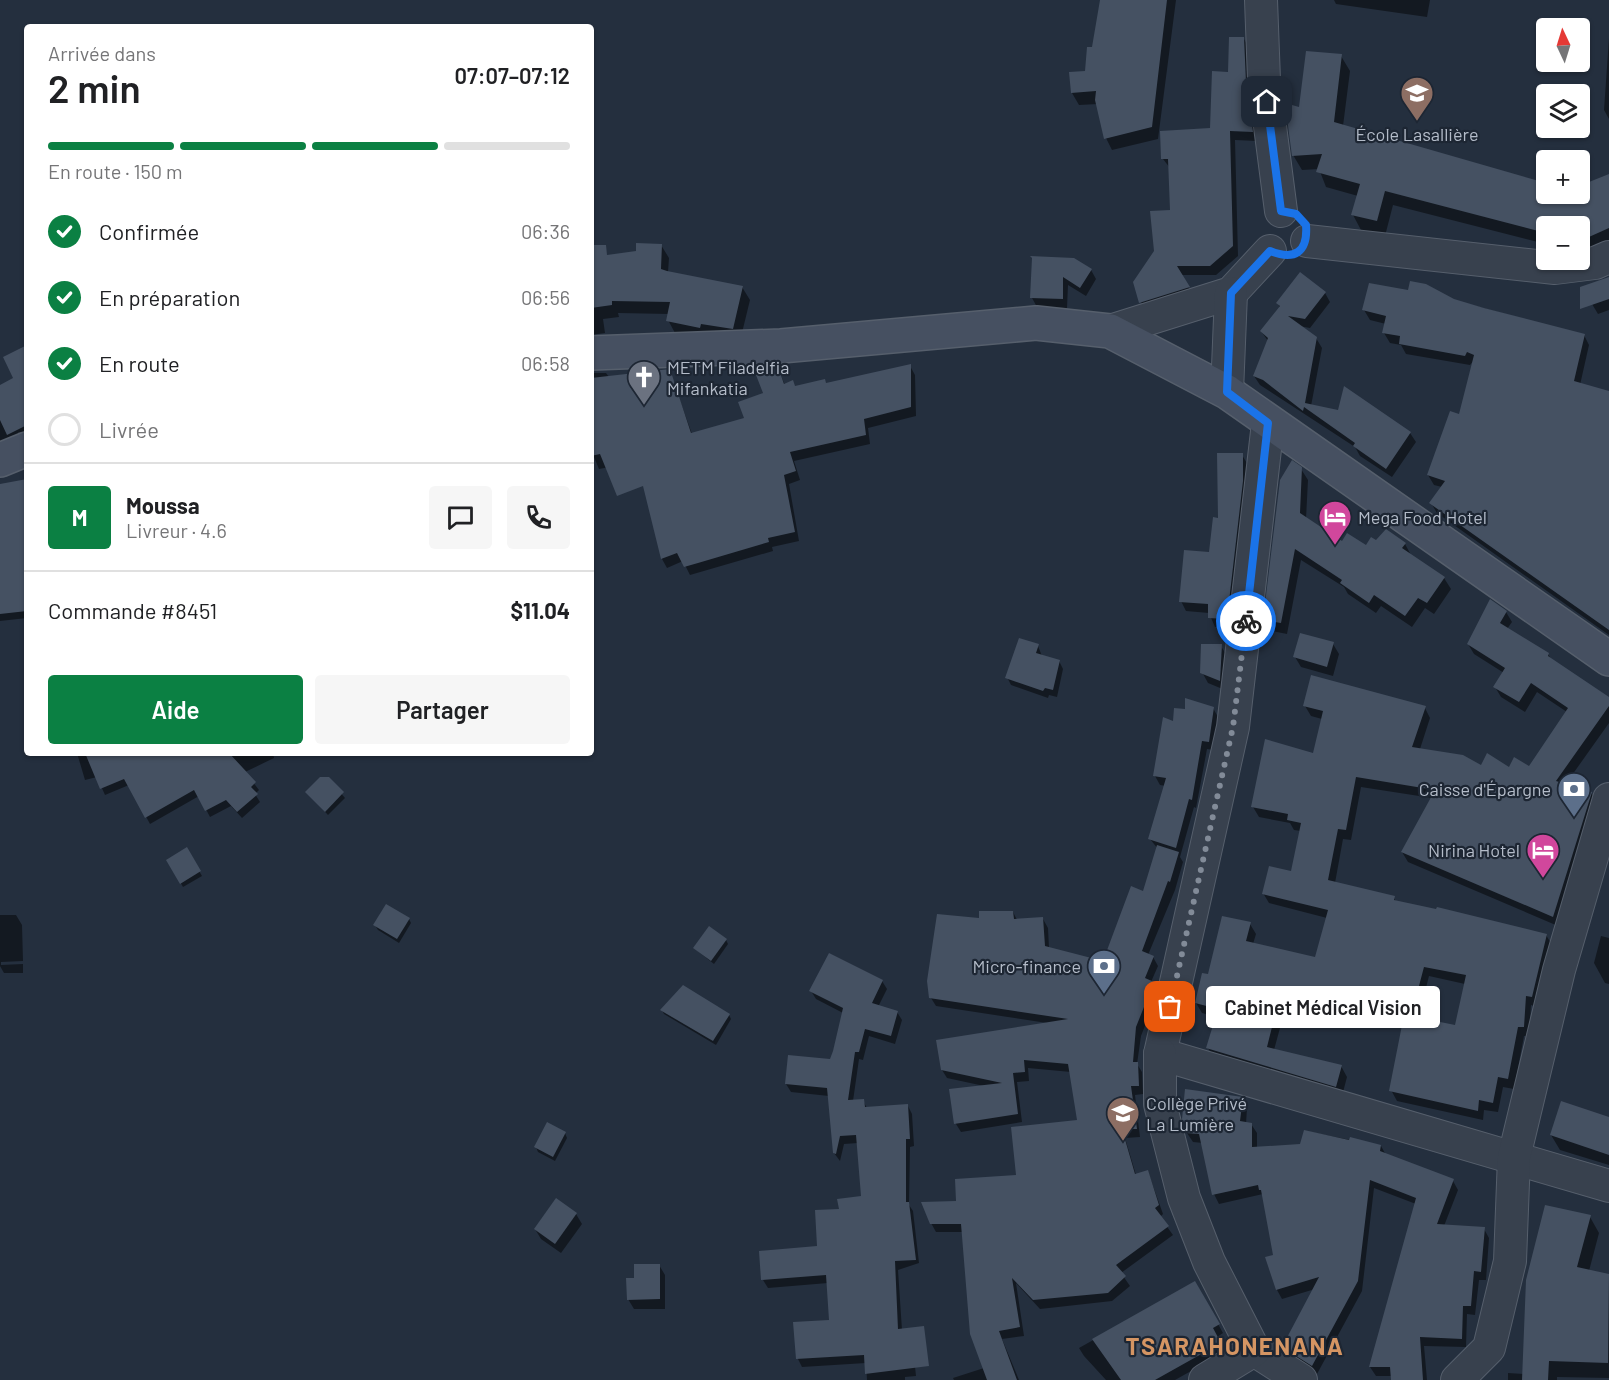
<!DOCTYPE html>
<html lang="fr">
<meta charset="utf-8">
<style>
body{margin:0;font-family:Barlow,sans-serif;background:#f6f6f6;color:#202124;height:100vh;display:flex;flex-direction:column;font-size:22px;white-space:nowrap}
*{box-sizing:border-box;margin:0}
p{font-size:20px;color:#757577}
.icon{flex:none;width:33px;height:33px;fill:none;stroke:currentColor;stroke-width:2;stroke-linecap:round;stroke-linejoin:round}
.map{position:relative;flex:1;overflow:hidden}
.side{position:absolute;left:24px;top:24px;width:570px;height:732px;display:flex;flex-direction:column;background:#fff;border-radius:6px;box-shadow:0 2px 4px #0004}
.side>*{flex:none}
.needle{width:39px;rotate:356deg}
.controls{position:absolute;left:1536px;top:18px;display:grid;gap:12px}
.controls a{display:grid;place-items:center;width:54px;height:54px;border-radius:6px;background:#fff;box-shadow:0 2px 4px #0004;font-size:30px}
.pin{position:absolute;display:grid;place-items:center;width:51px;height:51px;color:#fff;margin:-26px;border-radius:12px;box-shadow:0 3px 9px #0006}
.courier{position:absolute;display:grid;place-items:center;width:60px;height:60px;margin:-30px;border:4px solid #1a73e8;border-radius:50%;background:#fff;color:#222;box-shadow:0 2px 8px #0007}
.bubble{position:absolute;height:42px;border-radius:6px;background:#fff;box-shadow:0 2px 4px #0004;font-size:20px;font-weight:600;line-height:42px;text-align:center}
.overview em{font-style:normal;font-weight:600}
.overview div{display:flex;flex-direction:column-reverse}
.overview{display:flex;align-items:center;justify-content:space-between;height:102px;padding:0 24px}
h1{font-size:39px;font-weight:600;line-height:45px}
.bar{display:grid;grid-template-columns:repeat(4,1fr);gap:9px 6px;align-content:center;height:72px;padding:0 24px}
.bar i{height:8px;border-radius:4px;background:#e0e0e0}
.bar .on{background:#0b8043}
.bar p{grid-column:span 4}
.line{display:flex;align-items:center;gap:15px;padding:0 24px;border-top:2px solid #e0e0e0}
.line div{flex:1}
.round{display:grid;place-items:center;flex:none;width:63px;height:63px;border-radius:6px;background:#f6f6f6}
ol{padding:0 24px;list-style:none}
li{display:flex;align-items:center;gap:18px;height:66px}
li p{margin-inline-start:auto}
li .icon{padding:6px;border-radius:50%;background:#0b8043;color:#fff;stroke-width:4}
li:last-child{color:#757577}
li i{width:33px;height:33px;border:3px solid #e0e0e0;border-radius:50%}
.action{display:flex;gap:12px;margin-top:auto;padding:12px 24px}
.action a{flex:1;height:69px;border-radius:6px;background:#0b8043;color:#fff;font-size:24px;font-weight:600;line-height:69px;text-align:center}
.action a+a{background:#f6f6f6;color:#202124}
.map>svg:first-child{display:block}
.shadow{fill:#0007;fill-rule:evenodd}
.building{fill:#455162;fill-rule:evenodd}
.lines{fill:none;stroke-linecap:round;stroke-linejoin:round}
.street-casing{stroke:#565f6c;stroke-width:34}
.secondary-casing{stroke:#565f6c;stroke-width:36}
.street{stroke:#38414e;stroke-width:32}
.secondary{stroke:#465061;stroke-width:33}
.done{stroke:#828b98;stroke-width:6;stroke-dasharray:0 10.8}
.route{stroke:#1a73e8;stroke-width:8}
.labels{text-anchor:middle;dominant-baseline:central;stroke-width:4.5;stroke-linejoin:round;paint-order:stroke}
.poi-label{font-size:18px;fill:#b4bcc9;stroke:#1d2633;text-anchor:start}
.district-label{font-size:24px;font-weight:bold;letter-spacing:1.5px;fill:#d59563;stroke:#1d2633}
</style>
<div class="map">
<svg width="1609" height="1380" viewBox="0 0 1609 1380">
<rect width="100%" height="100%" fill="#242f3e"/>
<!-- shadow -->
<g class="shadow">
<polygon points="1101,0 1176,0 1158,139 1112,150 1106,138 1098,104 1079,105 1072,93 1086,72 1093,49"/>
<polygon points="1334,0 1430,0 1427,17 1336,4"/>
<polygon points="1609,38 1609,119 1604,110"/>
<polygon points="1244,39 1249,48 1257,141 1235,140 1238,256 1216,275 1181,275 1194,296 1146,311 1141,302 1156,252 1172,211 1170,168 1163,159 1212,130"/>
<polygon points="1341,56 1350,71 1343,126 1546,185 1546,194 1576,194 1588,197 1609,176 1609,246 1580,253 1580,226 1546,226 1546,244 1393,205 1385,236 1361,230 1353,215 1358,196 1326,187 1319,169 1302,170 1293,155 1300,109"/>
<polygon points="591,244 595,258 638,252 661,245 669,258 668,272 742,287 750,300 740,341 707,340 675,333 668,320 669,314 618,313 619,317 603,319 605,333 591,335"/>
<polygon points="1032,258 1091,270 1096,279 1086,296 1068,285 1067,308 1037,307 1032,298"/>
<polygon points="1609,277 1609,310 1598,314 1592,304"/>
<polygon points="1325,293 1330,302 1310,328 1299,326 1316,338 1322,348 1311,406 1410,433 1416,442 1392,477 1360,456 1355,447 1260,385 1254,376 1268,341 1261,331 1280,308 1278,303"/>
<polygon points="1453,300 1584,335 1589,345 1580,385 1609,393 1609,635 1437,513 1431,503 1442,487 1434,485 1428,475 1460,415 1475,359 1470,365 1406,354 1401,345 1390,343 1384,333 1386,324 1370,320 1364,310"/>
<polygon points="27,365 27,435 0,446 0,387 15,379"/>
<polygon points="910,366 915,375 916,416 868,428 870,444 794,461 800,480 789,484 799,541 772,547 773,551 690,575 683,561 667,568 662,559 641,472 675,455 599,469 591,450 591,373 606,373 609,377 669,370 692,434 746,419 778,369 785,385 796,387 826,384"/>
<polygon points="1242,455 1248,465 1232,628 1215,627 1209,613 1186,611 1181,601 1211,554 1219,519"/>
<polygon points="1301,469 1308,480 1306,519 1342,543 1366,547 1376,542 1386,531 1405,544 1412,557 1444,578 1451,589 1434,614 1425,608 1412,627 1381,606 1376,613 1348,594 1344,587 1301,560 1287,634 1272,631 1265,619"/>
<polygon points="27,480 27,618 0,621 0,485"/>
<path d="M1506 612 1512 622 1507 629 1548 654 1552 661 1609 699V723L1565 785 1591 793 1597 803 1558 926 1408 862 1402 852 1432 798 1361 787 1351 840 1343 839 1335 883 1394 898 1396 902 1546 935 1552 945 1537 1007 1531 1005 1529 1036H1524L1514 1089 1503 1087 1498 1112 1484 1110 1483 1120 1397 1101 1391 1090 1404 1023 1305 998 1299 1021 1283 1017 1274 1050 1341 1066 1347 1077 1342 1096 1214 1058 1208 1048 1217 1017 1202 1013 1196 1003 1209 976 1250 924 1256 934 1253 944 1316 959 1327 918 1269 903 1263 893 1293 873 1301 831 1294 830 1290 823 1259 817 1253 807 1314 755 1322 719 1311 716 1305 706 1425 708 1430 718 1420 749 1481 767 1529 768 1567 712 1537 692 1525 712 1501 697 1495 687 1504 673 1474 654 1468 644ZM1429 976 1465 984 1456 1026 1418 1019Z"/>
<polygon points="1333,644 1339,654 1333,676 1301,667 1295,657"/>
<polygon points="1038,646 1042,656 1059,661 1063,669 1057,697 1049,695 1048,698 1011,685 1007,677"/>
<polygon points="1221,646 1227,656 1225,690 1208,683 1202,672"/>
<polygon points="1213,708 1218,717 1213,750 1207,749 1196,808 1194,807 1180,857 1183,862 1175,890 1148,955 1153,957 1158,966 1151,982 1158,992 1141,1036 1137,1064 1142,1072 1143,1094 1135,1095 1140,1137 1125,1138 1136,1175 1148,1172 1163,1214 1160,1217 1173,1235 1121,1273 1130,1286 1112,1301 1040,1309 1016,1283 1024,1336 1002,1339 1019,1380 954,1380 953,1378 984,1368 964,1232 936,1232 931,1223 958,1203 1018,1176 1079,1121 1071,1072 1028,1068 1029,1081 1017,1082 1022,1122 961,1132 956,1124 950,1090 984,1086 947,1078 942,1070 1047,1023 936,1006 931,998 981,920 1013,912 1017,920 1043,919 1048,928 1049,948 1104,963 1144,893 1158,849 1150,839 1166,786 1160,785 1155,776 1174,723"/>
<polygon points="77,753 273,753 274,758 245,772 259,790 255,794 260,802 242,818 231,806 210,817 199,796 150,824 129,785 105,795 97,777 85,780"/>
<polygon points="328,778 345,798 328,815 307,792"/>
<polygon points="186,849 202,876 183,887 168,860"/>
<polygon points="0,915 16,915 22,925 23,961 1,962 1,965 23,964 23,973 4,973 0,966"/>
<polygon points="409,919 411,923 399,943 378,930 375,925"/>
<polygon points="1601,936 1609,938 1609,984 1605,983 1594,963"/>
<polygon points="726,940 728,944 714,964 694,948"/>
<polygon points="882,981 887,989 878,1007 897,1012 902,1020 895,1044 869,1036 863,1060 859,1059 853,1101 863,1101 867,1108 908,1106 912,1114 914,1146 910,1147 909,1205 913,1211 919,1263 898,1270 902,1330 912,1338 916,1376 905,1377 905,1380 867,1380 866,1363 802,1367 798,1359 795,1324 831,1321 828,1283 768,1288 763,1280 818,1248 840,1210 863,1197 858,1143 844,1144 840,1161 834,1153 829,1096 791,1092 786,1084 831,1061 843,1013 816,999 811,991"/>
<polygon points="662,1010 729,1015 731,1019 716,1045 664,1014"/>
<polygon points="1242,1098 1247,1108 1246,1124 1251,1124 1257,1133 1257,1148 1302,1146 1305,1131 1381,1146 1386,1155 1453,1181 1458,1190 1444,1226 1484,1229 1489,1238 1486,1280 1479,1280 1475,1315 1467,1314 1466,1347 1424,1346 1427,1380 1392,1380 1392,1376 1376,1376 1370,1367 1416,1204 1374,1188 1362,1291 1317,1374 1289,1356 1284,1347 1315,1289 1282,1299 1277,1290 1275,1256 1263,1194 1219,1204 1214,1194 1203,1143 1193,1142 1187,1133"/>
<polygon points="1609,1119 1609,1165 1560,1150 1551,1135"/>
<polygon points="565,1133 567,1138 555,1161 538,1152 536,1147"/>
<polygon points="576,1214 582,1224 561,1253 541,1239 535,1229"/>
<polygon points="1590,1217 1599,1233 1589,1271 1609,1276 1609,1378 1557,1377 1557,1380 1508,1380 1508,1373 1524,1374"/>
<polygon points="659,1265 665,1275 665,1309 634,1309 628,1299 636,1280"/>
<polygon points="1195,1283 1223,1333 1217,1337 1225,1352 1175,1380 1106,1380 1084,1356 1079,1348"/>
</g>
<!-- building -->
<g class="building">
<polygon points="1100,0 1167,0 1152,127 1104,139 1095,100 1096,91 1071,93 1069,72 1085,71 1087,47 1092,47"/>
<polygon points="1229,37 1244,37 1246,82 1253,132 1230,131 1233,246 1210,266 1177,266 1190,287 1139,303 1133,282 1154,251 1150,211 1170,210 1168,159 1161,159 1160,131 1210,128 1212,71 1228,72"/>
<polygon points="1306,51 1342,54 1334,122 1546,183 1546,194 1586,195 1589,182 1609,174 1609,228 1580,241 1580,226 1546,226 1546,233 1385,191 1377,221 1351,215 1360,184 1316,172 1322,154 1292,156 1285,103 1299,107"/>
<polygon points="636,243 662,244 661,269 667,271 743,286 733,329 701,324 700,328 666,321 670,302 612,301 612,305 591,308 591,245 606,245 607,255 636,251"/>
<polygon points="1030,256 1074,258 1092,269 1080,288 1063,277 1063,299 1030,298 1032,258"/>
<polygon points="1300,272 1326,292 1305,319 1288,316 1317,337 1305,403 1338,410 1344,386 1411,432 1386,469 1353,446 1355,443 1304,407 1303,411 1263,380 1253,376 1268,338 1260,331 1280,306 1276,303"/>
<polygon points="1609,277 1609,299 1580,309 1580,287"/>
<polygon points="1410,281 1426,284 1454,299 1484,308 1585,334 1574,381 1609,391 1609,630 1429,503 1445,481 1427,475 1450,411 1459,414 1474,355 1467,352 1465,356 1399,344 1400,336 1382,333 1386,316 1362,310 1369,283 1408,290"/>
<polygon points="27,345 27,425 7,435 0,420 0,385 13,378 3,357"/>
<polygon points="911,364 911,407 864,419 866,435 790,452 796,471 784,475 795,532 768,538 769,542 698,563 684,567 677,553 661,559 643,486 617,496 600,454 591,456 591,378 670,369 691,433 744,418 738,402 763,393 756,375 778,367 784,384 793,380 795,386 825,379 826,383"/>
<polygon points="1217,453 1243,453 1243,481 1227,619 1208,618 1208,604 1179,602 1184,550 1209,552 1213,517 1218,518"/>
<polygon points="1292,460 1302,467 1300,513 1342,541 1347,533 1366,545 1371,537 1376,540 1386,529 1406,543 1402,548 1445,577 1427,603 1418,598 1405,616 1374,595 1369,603 1340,583 1342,580 1295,549 1281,623 1263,620 1280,480"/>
<polygon points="27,479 27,611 0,614 0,484"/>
<path d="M1490 599 1507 611 1500 623 1549 653 1548 656 1609 697V706L1556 781 1592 792 1553 917 1401 852 1435 790 1356 777 1346 830 1338 829 1328 880 1395 896 1394 900 1436 909 1437 907 1547 934 1532 997 1526 996 1524 1027H1518L1508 1079 1498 1077 1493 1103 1479 1100 1478 1111 1389 1091 1404 1015 1299 989 1294 1011 1277 1007 1267 1047 1342 1065 1336 1087 1206 1048 1218 1009 1195 1003 1202 973 1208 974 1222 916 1251 922 1246 941 1315 957 1328 910 1262 894 1269 866 1291 871 1301 823 1287 820 1288 814 1251 807 1265 739 1313 753 1323 711 1303 706 1311 675 1426 706 1412 747 1463 755 1481 765 1487 753 1509 767 1514 757 1529 766 1568 708 1531 683 1519 702 1493 687 1505 668 1467 644ZM1424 967 1466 975 1455 1025 1411 1016Z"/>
<polygon points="1300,633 1334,642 1327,667 1293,657"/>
<polygon points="1019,638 1039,644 1036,653 1060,660 1053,690 1045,688 1043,691 1005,678"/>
<polygon points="1201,644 1222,644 1220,681 1200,673"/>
<polygon points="1185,698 1214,707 1209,742 1202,741 1192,800 1189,799 1176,848 1148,839 1166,778 1153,776 1163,717 1173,721 1174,708 1185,709"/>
<polygon points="85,753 229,753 256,782 251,787 258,794 237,812 226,800 205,811 194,790 145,818 124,779 100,789"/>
<polygon points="320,777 329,777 344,792 325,812 305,792"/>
<polygon points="1157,845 1179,852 1170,882 1168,881 1142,951 1154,956 1145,978 1154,982 1136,1027 1133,1062 1138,1062 1139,1086 1131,1086 1137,1129 1122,1129 1135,1174 1148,1170 1159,1205 1155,1208 1169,1226 1116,1265 1126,1276 1108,1293 1033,1300 1012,1278 1020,1327 999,1331 1017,1380 987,1380 970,1334 961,1224 930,1224 921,1202 956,1201 955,1179 1016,1175 1011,1127 1077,1120 1068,1064 1024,1060 1025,1072 1013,1073 1018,1114 954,1124 949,1089 1002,1083 941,1070 936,1040 1068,1019 929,998 927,981 937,914 979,918 979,911 1013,911 1014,919 1043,917 1045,946 1103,961 1131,886 1143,891"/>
<polygon points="187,847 201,871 180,884 166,860"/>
<polygon points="386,904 410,918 397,939 373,925"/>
<polygon points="709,926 727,939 711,961 693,948"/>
<polygon points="829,953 883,980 872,1003 898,1011 891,1036 865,1029 859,1052 855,1052 848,1100 864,1099 865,1107 908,1104 910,1139 906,1139 906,1202 909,1202 916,1260 895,1261 898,1329 924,1326 929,1366 865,1374 864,1355 796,1359 793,1322 829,1320 826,1275 761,1280 759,1251 817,1246 815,1210 839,1209 837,1199 861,1196 856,1135 840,1136 836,1154 833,1153 827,1088 785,1084 788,1055 830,1059 833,1051 843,1008 809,991"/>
<polygon points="683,985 730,1014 713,1041 660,1010"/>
<polygon points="1185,1089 1243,1097 1240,1121 1252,1123 1252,1147 1300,1144 1304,1130 1349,1140 1350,1137 1381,1145 1380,1151 1454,1179 1437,1224 1485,1227 1481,1272 1474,1271 1471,1306 1463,1306 1462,1339 1420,1337 1423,1380 1391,1380 1390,1367 1369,1367 1416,1198 1370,1180 1358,1281 1312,1366 1282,1347 1319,1277 1276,1290 1265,1257 1273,1255 1261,1190 1259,1190 1258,1185 1212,1195 1199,1134 1186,1133 1182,1119"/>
<polygon points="1561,1101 1609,1117 1609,1155 1550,1135"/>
<polygon points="547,1122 566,1132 553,1157 534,1147"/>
<polygon points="556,1198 577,1213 555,1244 534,1229"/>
<polygon points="1545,1205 1591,1215 1577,1267 1609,1274 1608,1363 1549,1361 1548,1380 1522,1380 1526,1280"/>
<polygon points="634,1264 660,1264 660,1299 627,1300 626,1278 634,1278"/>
<polygon points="1195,1281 1220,1324 1213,1328 1221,1343 1155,1380 1121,1380 1092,1339"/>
</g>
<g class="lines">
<!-- street casing -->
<g class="street-casing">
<g id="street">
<polyline points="1261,0 1264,80 1281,211"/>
<polyline points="1307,241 1555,268 1595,263 1609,257"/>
<polyline points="1110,331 1231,293 1270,251"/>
<polyline points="1227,392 1231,293"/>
<polyline points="1268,423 1233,727 1160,1054 1609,1186"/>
<polyline points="1160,1054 1160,1104 1184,1198 1209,1262 1254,1350 1301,1380"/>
<polyline points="1205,1380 1254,1350"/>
<polyline points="1457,1380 1489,1348 1510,1261 1514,1157 1559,970 1609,799"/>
</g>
</g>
<!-- secondary casing -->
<g class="secondary-casing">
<g id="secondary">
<polyline points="591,353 781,346 1036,323 1110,331 1227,392 1609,659"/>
<polyline points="0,460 27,449"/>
</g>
</g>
<!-- street -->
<use href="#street" class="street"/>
<!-- secondary -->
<use href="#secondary" class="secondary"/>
</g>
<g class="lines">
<!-- done -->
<polyline class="done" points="1170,1007 1233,727 1246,621"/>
<!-- route -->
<path class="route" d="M1246 621 1268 423 1227 392 1231 293 1270 251C1295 261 1308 252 1306 225L1296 214 1281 211 1267 102"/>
</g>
<!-- icons -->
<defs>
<g id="school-pin" transform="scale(1.725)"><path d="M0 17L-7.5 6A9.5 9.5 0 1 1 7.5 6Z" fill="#8d6e63" stroke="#1d2633"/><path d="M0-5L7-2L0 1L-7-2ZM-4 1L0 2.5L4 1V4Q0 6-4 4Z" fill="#fff"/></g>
<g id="church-pin" transform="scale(1.725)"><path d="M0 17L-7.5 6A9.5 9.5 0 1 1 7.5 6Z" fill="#6b7280" stroke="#1d2633"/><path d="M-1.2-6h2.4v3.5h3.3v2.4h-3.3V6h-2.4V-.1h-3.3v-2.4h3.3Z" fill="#fff"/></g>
<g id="hotel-pin" transform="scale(1.725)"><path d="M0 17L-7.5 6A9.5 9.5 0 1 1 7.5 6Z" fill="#d1479c" stroke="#1d2633"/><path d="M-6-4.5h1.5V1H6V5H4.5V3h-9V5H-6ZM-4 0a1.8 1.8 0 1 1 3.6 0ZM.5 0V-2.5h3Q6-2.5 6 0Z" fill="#fff"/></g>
<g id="bank-pin" transform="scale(1.725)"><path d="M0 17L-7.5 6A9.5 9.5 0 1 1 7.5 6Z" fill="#5c6f8a" stroke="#1d2633"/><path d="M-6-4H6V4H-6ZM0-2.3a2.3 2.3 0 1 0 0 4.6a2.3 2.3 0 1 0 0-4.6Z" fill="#fff"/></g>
</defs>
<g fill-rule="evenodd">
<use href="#school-pin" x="1417" y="93"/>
<use href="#church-pin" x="644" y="377"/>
<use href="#hotel-pin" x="1335" y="517"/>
<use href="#bank-pin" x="1574" y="789"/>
<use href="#hotel-pin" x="1543" y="850"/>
<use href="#bank-pin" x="1104" y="966"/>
<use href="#school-pin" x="1123" y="1113"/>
</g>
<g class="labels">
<!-- poi labels -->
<g class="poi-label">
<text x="1417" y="134" text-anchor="middle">École Lasallière</text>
<text x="667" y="367">METM Filadelfia<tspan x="667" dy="21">Mifankatia</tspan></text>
<text x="1358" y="517">Mega Food Hotel</text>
<text x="1551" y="789" text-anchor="end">Caisse d'Épargne</text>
<text x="1520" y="850" text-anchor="end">Nirina Hotel</text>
<text x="1081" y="966" text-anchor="end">Micro-finance</text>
<text x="1146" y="1103">Collège Privé<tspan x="1146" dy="21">La Lumière</tspan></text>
</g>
<!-- district labels -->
<g class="district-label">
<text x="1235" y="1345">TSARAHONENANA</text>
</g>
</g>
</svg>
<div class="controls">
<a><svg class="needle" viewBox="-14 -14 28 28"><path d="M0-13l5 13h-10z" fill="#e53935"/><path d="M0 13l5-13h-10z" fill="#757577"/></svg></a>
<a><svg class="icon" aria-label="layers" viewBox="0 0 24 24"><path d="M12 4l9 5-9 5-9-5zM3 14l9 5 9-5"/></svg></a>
<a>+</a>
<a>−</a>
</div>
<div class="pin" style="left:1170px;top:1007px;background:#ea580c"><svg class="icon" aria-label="bag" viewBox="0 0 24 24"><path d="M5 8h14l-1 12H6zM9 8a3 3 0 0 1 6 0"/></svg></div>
<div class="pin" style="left:1267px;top:102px;background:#1f2937"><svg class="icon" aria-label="home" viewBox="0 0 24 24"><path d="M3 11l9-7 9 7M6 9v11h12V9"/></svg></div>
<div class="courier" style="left:1246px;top:621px"><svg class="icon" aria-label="bike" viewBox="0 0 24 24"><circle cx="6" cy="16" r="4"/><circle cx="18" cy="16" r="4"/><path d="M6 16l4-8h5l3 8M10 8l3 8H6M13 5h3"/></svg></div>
<div class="bubble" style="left:1206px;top:986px;width:234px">Cabinet Médical Vision</div>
<section class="side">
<div class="overview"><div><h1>2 min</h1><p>Arrivée dans</p></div><em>07:07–07:12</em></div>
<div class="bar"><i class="on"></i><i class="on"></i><i class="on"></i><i></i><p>En route · 150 m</p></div>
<ol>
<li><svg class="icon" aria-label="check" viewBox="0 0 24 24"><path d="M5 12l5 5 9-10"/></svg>Confirmée<p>06:36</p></li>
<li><svg class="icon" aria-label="check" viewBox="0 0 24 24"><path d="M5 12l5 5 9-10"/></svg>En préparation<p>06:56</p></li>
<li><svg class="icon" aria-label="check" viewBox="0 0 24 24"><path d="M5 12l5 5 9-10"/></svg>En route<p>06:58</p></li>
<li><i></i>Livrée</li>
</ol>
<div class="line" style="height:108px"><b class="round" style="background:#0b8043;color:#fff">M</b><div><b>Moussa</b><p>Livreur · 4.6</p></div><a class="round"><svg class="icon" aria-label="chat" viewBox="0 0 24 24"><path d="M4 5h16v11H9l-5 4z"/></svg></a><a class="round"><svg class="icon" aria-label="phone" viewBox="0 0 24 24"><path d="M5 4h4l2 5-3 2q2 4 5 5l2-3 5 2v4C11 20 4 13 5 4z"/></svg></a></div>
<div class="line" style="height:78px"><div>Commande #8451</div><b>$11.04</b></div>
<div class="action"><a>Aide</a><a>Partager</a></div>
</section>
</div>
